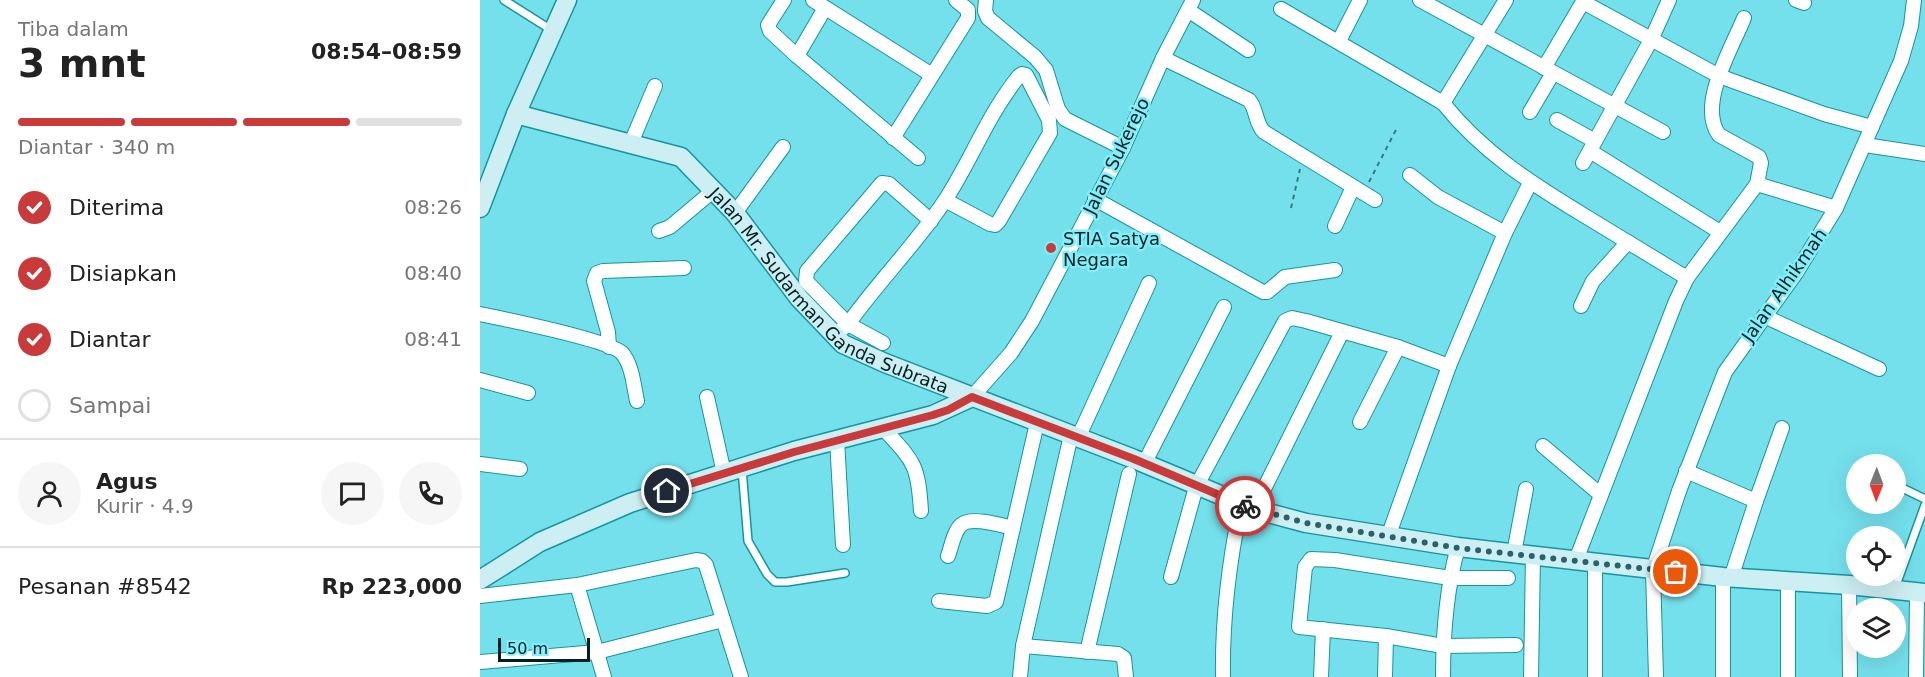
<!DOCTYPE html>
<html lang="id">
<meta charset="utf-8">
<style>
body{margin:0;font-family:"DejaVu Sans",sans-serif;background:#f6f6f6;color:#222;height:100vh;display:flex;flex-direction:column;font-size:22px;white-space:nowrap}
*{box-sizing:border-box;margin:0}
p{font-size:20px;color:#767676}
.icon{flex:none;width:33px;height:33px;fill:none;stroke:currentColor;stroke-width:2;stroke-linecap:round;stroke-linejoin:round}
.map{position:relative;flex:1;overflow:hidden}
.panel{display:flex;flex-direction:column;background:#fff;width:480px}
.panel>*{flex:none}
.needle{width:39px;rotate:181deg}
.tools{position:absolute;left:1366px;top:454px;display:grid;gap:12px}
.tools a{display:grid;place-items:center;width:60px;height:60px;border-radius:50%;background:#fff;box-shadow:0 6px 24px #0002;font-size:30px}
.scale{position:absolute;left:18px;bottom:15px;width:92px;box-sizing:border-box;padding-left:6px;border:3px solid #002024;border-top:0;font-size:16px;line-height:21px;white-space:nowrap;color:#002024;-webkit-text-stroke:4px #82eefa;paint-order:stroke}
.pin{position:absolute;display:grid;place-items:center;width:51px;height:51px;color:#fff;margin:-26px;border:3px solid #fff;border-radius:50%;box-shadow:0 2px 6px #0007}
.courier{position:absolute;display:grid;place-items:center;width:60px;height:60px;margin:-30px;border:4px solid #c93a3b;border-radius:50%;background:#fff;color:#222;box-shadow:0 2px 8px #0007}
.head em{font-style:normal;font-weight:600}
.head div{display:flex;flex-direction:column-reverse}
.head{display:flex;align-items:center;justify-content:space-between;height:102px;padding:0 18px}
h1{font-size:39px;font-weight:600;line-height:45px}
.bar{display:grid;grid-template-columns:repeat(4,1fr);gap:9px 6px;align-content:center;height:72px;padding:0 18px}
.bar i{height:8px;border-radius:4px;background:#e0e0e0}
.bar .current{background:#c93a3b}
.bar p{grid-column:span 4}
.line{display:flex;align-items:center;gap:15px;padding:0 18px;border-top:2px solid #e0e0e0}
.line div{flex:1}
.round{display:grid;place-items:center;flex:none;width:63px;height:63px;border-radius:32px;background:#f6f6f6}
ol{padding:0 18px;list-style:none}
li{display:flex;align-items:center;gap:18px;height:66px}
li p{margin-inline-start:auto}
li .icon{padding:6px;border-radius:50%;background:#c93a3b;color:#fff;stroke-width:4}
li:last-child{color:#767676}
li i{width:33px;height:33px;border:3px solid #e0e0e0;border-radius:50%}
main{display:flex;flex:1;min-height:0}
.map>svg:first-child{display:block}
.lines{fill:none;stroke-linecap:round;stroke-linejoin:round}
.lane-casing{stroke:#1595a1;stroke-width:10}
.street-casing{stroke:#1595a1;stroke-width:16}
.secondary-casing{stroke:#1595a1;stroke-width:21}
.path{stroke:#377b83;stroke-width:2;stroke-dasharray:4.5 4.5;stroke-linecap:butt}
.lane{stroke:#fff;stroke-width:7}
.street{stroke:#fff;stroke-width:14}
.secondary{stroke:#cdeef2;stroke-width:18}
.done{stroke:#29636a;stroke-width:6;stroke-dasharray:0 10.8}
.route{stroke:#c93a3b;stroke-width:8}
.poi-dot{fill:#c93a3b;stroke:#82eefa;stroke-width:2}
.labels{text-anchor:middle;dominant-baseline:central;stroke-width:5;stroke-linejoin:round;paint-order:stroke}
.street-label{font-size:18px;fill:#002024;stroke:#82eefa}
.poi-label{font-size:18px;fill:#002024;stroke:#82eefa;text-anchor:start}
</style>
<main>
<section class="panel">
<div class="head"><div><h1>3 mnt</h1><p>Tiba dalam</p></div><em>08:54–08:59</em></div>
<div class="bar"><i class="current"></i><i class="current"></i><i class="current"></i><i></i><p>Diantar · 340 m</p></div>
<ol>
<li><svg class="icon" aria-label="check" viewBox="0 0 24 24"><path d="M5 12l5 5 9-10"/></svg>Diterima<p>08:26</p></li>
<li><svg class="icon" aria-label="check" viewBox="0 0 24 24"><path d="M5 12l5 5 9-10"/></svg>Disiapkan<p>08:40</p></li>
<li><svg class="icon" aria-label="check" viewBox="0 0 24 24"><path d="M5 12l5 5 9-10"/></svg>Diantar<p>08:41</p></li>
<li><i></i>Sampai</li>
</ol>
<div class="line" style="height:108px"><a class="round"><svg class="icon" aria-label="person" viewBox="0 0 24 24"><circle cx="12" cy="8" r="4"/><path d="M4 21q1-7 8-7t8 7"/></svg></a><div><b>Agus</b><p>Kurir · 4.9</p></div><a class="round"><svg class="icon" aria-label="chat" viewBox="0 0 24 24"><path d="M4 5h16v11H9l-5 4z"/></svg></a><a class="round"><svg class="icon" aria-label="phone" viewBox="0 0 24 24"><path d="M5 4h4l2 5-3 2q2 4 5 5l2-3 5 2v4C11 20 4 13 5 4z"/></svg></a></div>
<div class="line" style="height:78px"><div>Pesanan #8542</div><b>Rp 223,000</b></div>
</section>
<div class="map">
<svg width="1445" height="677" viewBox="0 0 1445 677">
<rect width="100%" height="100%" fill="#74e0ec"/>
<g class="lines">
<!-- lane casing -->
<g class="lane-casing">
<g id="lane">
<polyline points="24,0 73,31"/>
<polyline points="262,469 268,541 287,574 295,582 307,582 365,573"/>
<polyline points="1416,485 1445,499"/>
<polyline points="1415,588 1445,505"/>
</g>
</g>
<!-- street casing -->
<g class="street-casing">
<g id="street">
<polyline points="304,0 288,25 290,31 317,56 438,158"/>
<polyline points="333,0 452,75"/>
<polyline points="506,0 505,11 508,18 555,57 566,70 578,109 585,119 643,148"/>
<polyline points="940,0 1183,132"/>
<polyline points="1316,0 1324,3"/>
<polyline points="1103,2 1239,76 1344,114 1392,127"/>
<path d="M801 9 963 103C1002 152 1052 184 1105 216 1139 237 1173 257 1207 278"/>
<polyline points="708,10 768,50"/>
<polyline points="859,41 880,0"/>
<polyline points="317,56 345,8"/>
<path d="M683 58 769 100C777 109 775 123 784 132L895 200"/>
<polyline points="1064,68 1104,0"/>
<polyline points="963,103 1026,0"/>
<polyline points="1050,112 1073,73"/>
<polyline points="1077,120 1115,141"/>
<polyline points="413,138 488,18 488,10 476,0"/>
<polyline points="151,143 175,86"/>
<polyline points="1385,145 1445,154"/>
<polyline points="1110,151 1240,232"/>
<polyline points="1103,163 1172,38 1189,0"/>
<polyline points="930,175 958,197 1025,233"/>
<polyline points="1277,184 1356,208"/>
<polyline points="615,199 783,292 787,292 805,277 855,270"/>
<polyline points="255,213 303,147"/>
<polyline points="855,226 873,187"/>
<polyline points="179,231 190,227 234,190"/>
<polyline points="1101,306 1113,281 1148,242"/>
<path d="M0 314C24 319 129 340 142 353 152 364 154 387 157 401"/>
<polyline points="1284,316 1399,369"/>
<path d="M354 336 368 324C398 282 435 245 464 202 491 161 508 114 539 76L542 74 546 75 569 120 570 133 519 221 515 225 510 224 465 200"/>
<polyline points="403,343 368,324 326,281 327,271 402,183 409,184 451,221"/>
<polyline points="129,347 128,332 114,281 117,273 123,271 204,268"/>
<polyline points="0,380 48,393"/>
<polyline points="227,397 244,473"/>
<polyline points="492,397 531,353 552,321 643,148 683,58 713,0"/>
<polyline points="880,422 918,347"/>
<path d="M402 427C434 462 438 463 441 511"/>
<polyline points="598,438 669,283"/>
<polyline points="357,440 363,545"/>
<polyline points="1063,446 1121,495"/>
<polyline points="0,464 40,469"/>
<polyline points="664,464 744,307"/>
<polyline points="1206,471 1276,501"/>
<polyline points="774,509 862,332"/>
<polyline points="908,537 969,366 1025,233 1050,183"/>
<polyline points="1034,553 1046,489"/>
<path d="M468 556C471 548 474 531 481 525 491 516 521 525 533 528"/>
<path d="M1096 560 1196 301 1207 278 1277 184 1281 163 1279 157 1239 135C1217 105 1252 48 1264 18"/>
<polyline points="691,577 716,487 805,321 812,318 826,321 918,347 969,366"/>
<polyline points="1028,578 970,578 855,560 831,559 825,567 819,627 906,636 963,646 1036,645"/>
<polyline points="1251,578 1276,501 1302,428"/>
<polyline points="1308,581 1308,677"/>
<polyline points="1369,585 1370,677"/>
<polyline points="0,596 97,585"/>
<polyline points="459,601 507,606 516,602 557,423"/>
<polyline points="543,646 638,654 644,658 646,677"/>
<polyline points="607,652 649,474"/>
<polyline points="0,662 117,652 243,620"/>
<polyline points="124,677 97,585 216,560 222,561 226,565 261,677"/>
<polyline points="540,677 543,646 591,435"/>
<path d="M743 677C742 618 749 562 761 504"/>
<polyline points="841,677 843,629"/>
<polyline points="905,677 906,636"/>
<path d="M963 677C963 633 966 590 978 547"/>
<polyline points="1051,677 1053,555"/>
<polyline points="1115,677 1115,562"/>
<polyline points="1176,677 1173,570 1199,491 1245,372 1316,273 1356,208 1421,61 1431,26 1434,0"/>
<polyline points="1243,677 1243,577"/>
<polyline points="1436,677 1437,592"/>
</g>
</g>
<!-- secondary casing -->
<g class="secondary-casing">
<g id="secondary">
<path id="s1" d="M36 114 201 157 255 213 319 298 363 344 405 363 654 459 774 509 826 523 978 547 1243 577 1369 585 1445 593"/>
<polyline points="0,208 36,114 87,0"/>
<polyline points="0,580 60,542 150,503 314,451 453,415 492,397"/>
</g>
</g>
<!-- path -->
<g class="path">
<polyline points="889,182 918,126"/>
<polyline points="811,208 820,169"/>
</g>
<!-- lane -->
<use href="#lane" class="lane"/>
<!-- street -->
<use href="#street" class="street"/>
<!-- secondary -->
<use href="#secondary" class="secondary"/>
</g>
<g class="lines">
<!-- done -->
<polyline class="done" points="765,506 826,523 978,548 1196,572"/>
<!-- route -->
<polyline class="route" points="187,491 314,452 453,415 468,410 492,397 654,459 765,506"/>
</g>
<!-- markers -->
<circle class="poi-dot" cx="571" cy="248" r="6"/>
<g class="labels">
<!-- street labels -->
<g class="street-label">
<text transform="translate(636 156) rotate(-64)">Jalan Sukerejo</text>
<text transform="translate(1304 285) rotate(-55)">Jalan Alhikmah</text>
<text stroke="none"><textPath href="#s1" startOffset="374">Jalan Mr. Sudarman Ganda Subrata</textPath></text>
</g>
<!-- poi labels -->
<g class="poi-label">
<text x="583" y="238">STIA Satya<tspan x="583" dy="21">Negara</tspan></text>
</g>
</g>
</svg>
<div class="tools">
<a><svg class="needle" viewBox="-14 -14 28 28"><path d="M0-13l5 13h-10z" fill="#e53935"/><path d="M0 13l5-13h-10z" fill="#767676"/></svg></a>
<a><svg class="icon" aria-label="locate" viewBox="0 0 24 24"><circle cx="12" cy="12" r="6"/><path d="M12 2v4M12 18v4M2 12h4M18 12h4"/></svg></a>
<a><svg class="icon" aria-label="layers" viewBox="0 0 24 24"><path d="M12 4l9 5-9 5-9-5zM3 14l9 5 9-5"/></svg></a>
</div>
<div class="scale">50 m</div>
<div class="pin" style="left:1196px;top:572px;background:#ea580c"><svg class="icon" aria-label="bag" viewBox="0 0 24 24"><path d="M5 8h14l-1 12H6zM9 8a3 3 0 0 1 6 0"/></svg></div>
<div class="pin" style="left:187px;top:491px;background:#1f2937"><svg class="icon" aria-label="home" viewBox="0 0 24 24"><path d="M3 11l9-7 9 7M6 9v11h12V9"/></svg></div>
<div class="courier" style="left:765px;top:506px"><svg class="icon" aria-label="bike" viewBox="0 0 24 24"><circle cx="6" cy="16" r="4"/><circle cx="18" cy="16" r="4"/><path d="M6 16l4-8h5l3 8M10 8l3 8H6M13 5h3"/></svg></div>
</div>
</main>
